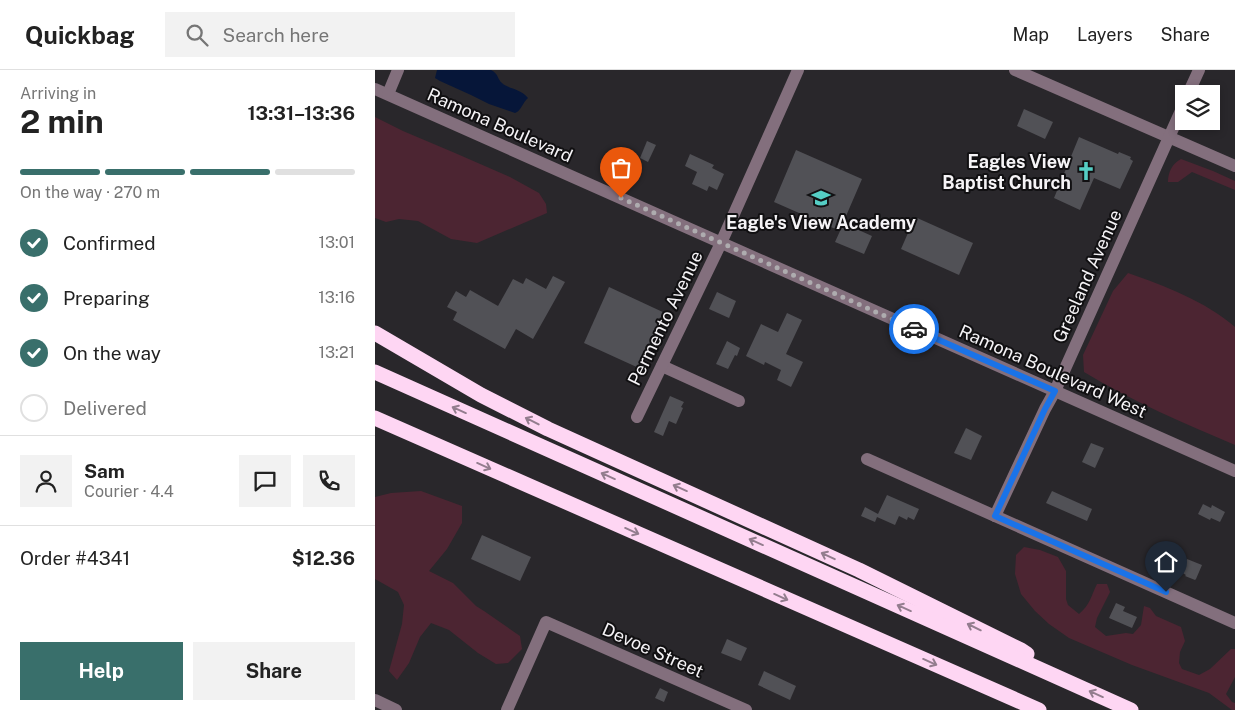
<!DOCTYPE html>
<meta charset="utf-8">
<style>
body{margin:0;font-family:"Public Sans",sans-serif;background:#f2f2f2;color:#222;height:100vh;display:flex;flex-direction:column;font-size:19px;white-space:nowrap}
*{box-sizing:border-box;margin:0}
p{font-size:16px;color:#767676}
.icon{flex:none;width:28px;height:28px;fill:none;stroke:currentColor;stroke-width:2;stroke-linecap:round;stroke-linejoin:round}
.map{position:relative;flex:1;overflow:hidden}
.panel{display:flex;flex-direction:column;background:#fff;width:375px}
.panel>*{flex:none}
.controls{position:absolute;left:800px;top:15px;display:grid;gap:10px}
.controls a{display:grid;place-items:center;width:45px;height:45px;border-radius:0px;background:#fff;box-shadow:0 2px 8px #0003;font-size:25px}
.pin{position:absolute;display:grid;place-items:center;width:42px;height:42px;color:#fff;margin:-51px -21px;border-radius:50% 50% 50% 0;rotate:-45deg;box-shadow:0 0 5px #0007}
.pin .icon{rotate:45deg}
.courier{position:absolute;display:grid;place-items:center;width:50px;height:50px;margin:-25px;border:4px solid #1a73e8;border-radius:50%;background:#fff;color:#222;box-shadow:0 1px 6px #0007}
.summary em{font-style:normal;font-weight:700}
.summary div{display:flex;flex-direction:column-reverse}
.summary{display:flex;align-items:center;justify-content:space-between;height:85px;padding:0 20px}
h1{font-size:32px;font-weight:700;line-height:38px}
.bar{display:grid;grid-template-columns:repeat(4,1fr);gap:8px 5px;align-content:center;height:60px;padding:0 20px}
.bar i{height:6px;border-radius:4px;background:#e0e0e0}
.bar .active{background:#396f6b}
.bar p{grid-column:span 4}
.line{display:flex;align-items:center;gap:12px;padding:0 20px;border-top:1px solid #e0e0e0}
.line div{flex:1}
.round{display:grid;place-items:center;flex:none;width:52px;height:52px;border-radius:0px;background:#f2f2f2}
ol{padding:0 20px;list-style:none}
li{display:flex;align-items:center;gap:15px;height:55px}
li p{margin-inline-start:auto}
li .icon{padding:5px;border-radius:50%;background:#396f6b;color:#fff;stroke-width:4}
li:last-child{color:#767676}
li i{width:28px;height:28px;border:2px solid #e0e0e0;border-radius:50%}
.primary-button{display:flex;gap:10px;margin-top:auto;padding:10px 20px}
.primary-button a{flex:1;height:58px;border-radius:0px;background:#396f6b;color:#fff;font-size:20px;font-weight:700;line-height:58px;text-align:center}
.primary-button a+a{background:#f2f2f2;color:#222}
header{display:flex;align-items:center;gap:30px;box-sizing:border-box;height:70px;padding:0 25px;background:#fff;border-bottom:1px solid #e0e0e0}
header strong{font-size:24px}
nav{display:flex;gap:28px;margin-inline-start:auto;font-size:18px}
.search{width:350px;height:45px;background:#f2f2f2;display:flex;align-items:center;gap:12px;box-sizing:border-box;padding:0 18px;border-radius:0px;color:#767676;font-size:19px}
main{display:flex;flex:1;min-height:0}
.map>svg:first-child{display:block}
.green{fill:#4c2532}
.water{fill:#061639}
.building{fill:#515156}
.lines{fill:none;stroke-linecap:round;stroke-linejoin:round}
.minor{stroke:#836f7d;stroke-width:12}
.highway{stroke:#fed6f3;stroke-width:15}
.oneway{stroke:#937d8e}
.done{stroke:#aeacaf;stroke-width:5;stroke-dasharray:0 9}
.route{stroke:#1a73e8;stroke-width:6}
.labels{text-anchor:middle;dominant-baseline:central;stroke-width:4;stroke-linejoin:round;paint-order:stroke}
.street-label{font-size:18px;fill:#f5f3f6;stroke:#111012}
.poi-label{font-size:18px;font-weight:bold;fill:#f5f3f6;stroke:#111012;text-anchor:end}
</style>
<header>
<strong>Quickbag</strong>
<div class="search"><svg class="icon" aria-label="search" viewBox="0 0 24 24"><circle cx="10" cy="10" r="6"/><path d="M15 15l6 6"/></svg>Search here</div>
<nav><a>Map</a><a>Layers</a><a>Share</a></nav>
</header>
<main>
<section class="panel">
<div class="summary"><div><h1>2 min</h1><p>Arriving in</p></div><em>13:31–13:36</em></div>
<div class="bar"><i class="active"></i><i class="active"></i><i class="active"></i><i></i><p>On the way · 270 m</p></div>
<ol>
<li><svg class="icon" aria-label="check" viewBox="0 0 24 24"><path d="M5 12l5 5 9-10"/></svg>Confirmed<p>13:01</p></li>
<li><svg class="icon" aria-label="check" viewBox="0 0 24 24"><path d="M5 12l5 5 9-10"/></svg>Preparing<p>13:16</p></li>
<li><svg class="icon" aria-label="check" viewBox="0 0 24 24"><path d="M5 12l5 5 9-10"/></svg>On the way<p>13:21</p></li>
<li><i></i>Delivered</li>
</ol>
<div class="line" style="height:90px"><a class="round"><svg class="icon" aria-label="person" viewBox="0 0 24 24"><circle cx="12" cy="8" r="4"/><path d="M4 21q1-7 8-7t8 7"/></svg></a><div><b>Sam</b><p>Courier · 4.4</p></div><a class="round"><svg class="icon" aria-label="chat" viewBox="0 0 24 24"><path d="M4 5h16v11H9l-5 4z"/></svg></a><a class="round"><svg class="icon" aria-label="phone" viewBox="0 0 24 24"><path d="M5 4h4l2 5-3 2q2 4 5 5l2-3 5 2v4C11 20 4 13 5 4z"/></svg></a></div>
<div class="line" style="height:65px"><div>Order #4341</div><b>$12.36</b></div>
<div class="primary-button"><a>Help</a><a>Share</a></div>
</section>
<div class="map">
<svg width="860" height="640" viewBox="0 0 860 640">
<rect width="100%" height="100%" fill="#29272b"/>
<!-- green -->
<g class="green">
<polygon points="0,47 28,61 80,83 135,107 164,123 171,134 172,143 102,173 76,169 43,151 24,149 11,152 0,148"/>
<path d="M806 89 838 101 860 111V120L817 102 803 112H793C793 102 797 94 806 89Z"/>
<path d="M753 203C790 216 830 231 860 257V375C809 353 756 331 709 302L708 285 738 221Z"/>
<polygon points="46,421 87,436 87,453 72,479 54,501 78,513 101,536 109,541 145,566 147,579 133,593 121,594 103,583 74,560 56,553 45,567 34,593 22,610 14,601 27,554 29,535 23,522 0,509 0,427 16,423"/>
<path d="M649 477 665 480 683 487 691 501V529L693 535 704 544C715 535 716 526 722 514H732L735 522 722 548 720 557 731 566 751 563 758 564 766 555 769 536 775 538 781 546 806 557 810 571 805 582 804 593 807 599 824 605 835 599 856 579H860V607L851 624 857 632 860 633V640H857L834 623 757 595 694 568 674 554 660 541 646 524 640 504 641 485Z"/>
</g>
<!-- water -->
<path class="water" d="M62 0H116C124 4 122 9 127 13 133 19 145 18 153 28 148 32 146 41 140 43L114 34 96 25 65 11 60 8Z"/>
<!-- building -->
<g class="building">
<polygon points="649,39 678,52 670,69 642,56"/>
<polygon points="704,67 743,84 744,82 756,87 755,89 758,91 745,119 719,108 705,140 679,128"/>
<polygon points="272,71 281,75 273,92 265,88"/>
<polygon points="421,80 487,109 468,153 497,166 489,184 460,172 465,161 399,132"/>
<polygon points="315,84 339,95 337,98 349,104 342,120 334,116 332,121 317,114 322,102 310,96"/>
<polygon points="540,147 598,173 584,205 526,179"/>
<polygon points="178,206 190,212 158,269 141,259 130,279 78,250 82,242 72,237 81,221 91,227 95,220 123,236 138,209 148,214 151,208 171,219"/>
<polygon points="234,217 292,244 266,299 209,273"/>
<polygon points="342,222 361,231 354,248 334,239"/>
<polygon points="412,243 427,250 411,284 428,292 416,317 402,310 406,300 390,292 389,295 371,286 386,254 403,262"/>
<polygon points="352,271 365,278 362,286 360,285 353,299 341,294"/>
<polygon points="295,326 309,332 306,337 308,338 301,354 294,351 288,366 279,362"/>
<polygon points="591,358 607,366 596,390 579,383"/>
<polygon points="716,373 729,378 720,398 707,392"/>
<polygon points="677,421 717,439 712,451 671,433"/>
<polygon points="512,425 544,439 539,450 533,447 532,450 524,446 520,455 502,447 500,452 486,446 490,437 503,444"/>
<polygon points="828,434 836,438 837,435 850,442 845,452 836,448 835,450 823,444"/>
<polygon points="107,465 156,487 145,511 96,489"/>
<polygon points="779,476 811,491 812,489 827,495 821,509 820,510 810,506 811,505 806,502 774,487"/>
<polygon points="741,533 750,537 748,541 762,547 757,558 734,548"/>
<polygon points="352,569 372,578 366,591 346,583"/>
<polygon points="389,601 421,616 415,630 383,615"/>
<polygon points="285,618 293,622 289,632 280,628"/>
</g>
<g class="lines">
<!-- minor -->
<g class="minor">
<polyline points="640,0 860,96"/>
<polyline points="0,19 860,401"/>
<polyline points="13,24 23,0"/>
<polyline points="813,24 824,0"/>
<polyline points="287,296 364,331"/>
<polyline points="262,347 346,173 423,0"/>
<polyline points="492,389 860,553"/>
<polyline points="620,446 670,339 680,321 809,34"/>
<polyline points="0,630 21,640"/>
<polyline points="132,640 171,552 371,640"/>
</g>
<!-- highway -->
<g class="highway">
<polyline points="0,263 106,325 173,359 484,500 646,580 652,584"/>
<polyline points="0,302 756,640"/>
<polyline points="0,348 664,640"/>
</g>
</g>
<!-- one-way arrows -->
<defs><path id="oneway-shaft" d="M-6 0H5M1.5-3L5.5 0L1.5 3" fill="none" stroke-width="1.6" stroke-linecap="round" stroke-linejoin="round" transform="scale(1.25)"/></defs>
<g class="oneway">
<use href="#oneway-shaft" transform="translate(84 340) rotate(-156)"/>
<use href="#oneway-shaft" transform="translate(157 351) rotate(-153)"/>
<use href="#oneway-shaft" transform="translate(109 396) rotate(24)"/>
<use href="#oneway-shaft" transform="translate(233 406) rotate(-156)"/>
<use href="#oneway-shaft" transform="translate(305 418) rotate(-156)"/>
<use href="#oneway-shaft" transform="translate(257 461) rotate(24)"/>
<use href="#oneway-shaft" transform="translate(381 472) rotate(-156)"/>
<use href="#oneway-shaft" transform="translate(453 486) rotate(-155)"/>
<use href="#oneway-shaft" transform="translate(406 527) rotate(24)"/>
<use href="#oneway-shaft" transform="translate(529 538) rotate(-156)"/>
<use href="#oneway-shaft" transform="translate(599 557) rotate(-154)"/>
<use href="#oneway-shaft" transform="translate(555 592) rotate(24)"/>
<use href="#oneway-shaft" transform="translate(721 624) rotate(-156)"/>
</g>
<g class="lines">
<!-- done -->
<polyline class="done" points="246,128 539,259"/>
<!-- route -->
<polyline class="route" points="539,259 680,321 670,339 620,446 791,522"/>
</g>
<!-- icons -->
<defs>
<g id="church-bare" transform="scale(1.5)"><path d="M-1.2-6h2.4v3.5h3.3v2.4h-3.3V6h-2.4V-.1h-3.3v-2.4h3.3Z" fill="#55cec5" stroke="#111012" stroke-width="2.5" paint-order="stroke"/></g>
<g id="school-bare" transform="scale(1.5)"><path d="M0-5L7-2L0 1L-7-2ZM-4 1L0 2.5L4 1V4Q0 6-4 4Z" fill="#55cec5" stroke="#111012" stroke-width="2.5" paint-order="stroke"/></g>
</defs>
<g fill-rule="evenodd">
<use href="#church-bare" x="711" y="101"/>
<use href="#school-bare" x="446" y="128"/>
</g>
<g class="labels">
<!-- street labels -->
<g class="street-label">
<text transform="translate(125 55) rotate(24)">Ramona Boulevard</text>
<text transform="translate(712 206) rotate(-66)">Greeland Avenue</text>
<text transform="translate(290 248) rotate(-64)">Permento Avenue</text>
<text transform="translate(678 301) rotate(24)">Ramona Boulevard West</text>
<text transform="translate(278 580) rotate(24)">Devoe Street</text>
</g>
<!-- poi labels -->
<g class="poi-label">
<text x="696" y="91">Eagles View<tspan x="696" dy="21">Baptist Church</tspan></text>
<text x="446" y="152" text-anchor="middle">Eagle's View Academy</text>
</g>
</g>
</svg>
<div class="controls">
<a><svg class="icon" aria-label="layers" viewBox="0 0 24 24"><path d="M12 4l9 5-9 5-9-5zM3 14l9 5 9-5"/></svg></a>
</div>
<div class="pin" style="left:246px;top:128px;background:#ea580c"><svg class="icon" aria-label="bag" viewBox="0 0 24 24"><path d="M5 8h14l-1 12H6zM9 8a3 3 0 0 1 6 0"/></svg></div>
<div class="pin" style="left:791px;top:522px;background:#1f2937"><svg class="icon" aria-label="home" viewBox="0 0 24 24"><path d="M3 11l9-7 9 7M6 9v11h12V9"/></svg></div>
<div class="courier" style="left:539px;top:259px"><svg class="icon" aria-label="car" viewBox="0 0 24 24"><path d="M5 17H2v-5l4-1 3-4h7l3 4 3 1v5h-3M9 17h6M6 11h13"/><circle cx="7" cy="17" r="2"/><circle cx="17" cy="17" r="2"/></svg></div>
</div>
</main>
